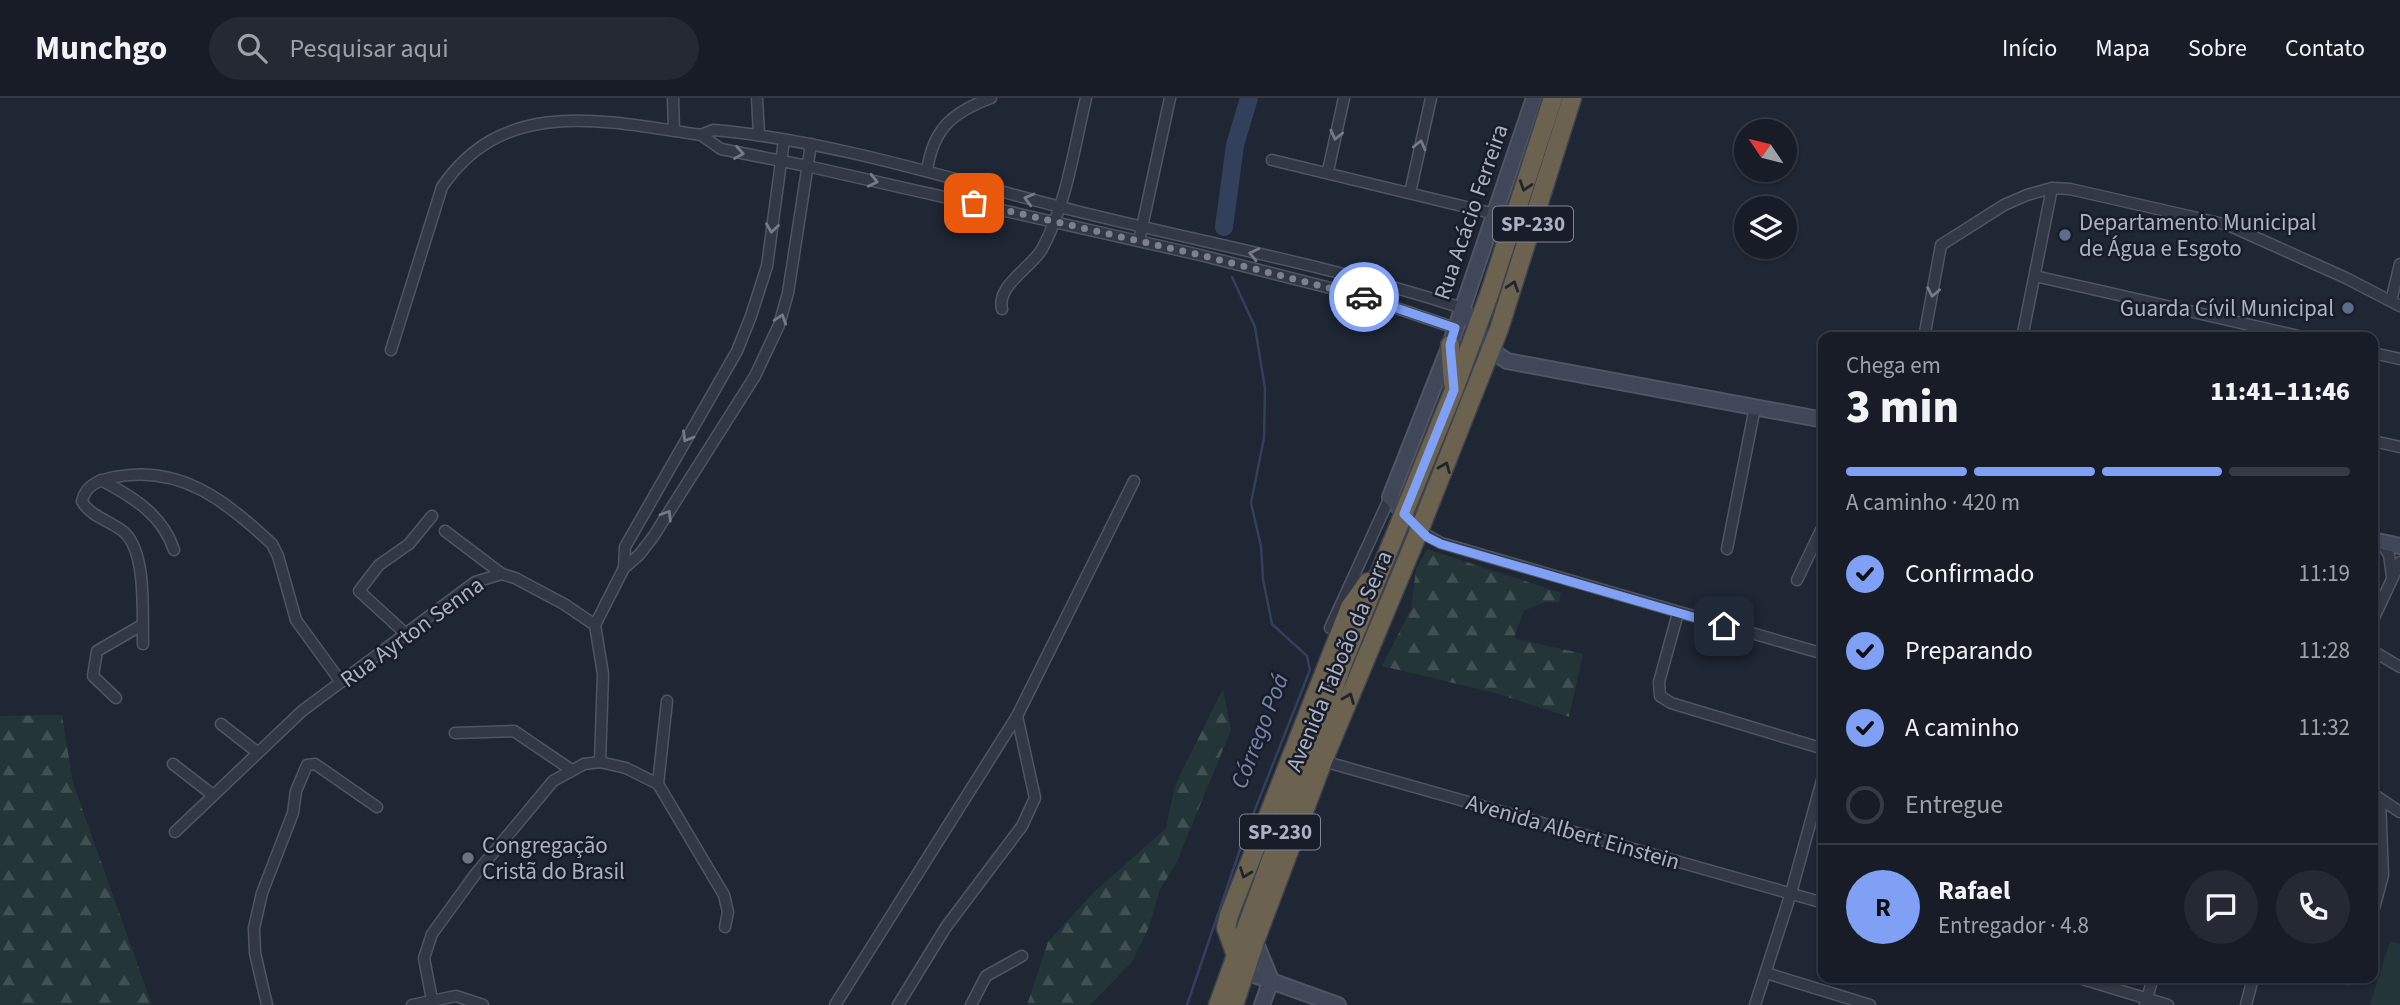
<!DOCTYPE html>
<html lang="pt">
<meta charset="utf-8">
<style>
body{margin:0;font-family:"Source Sans 3",sans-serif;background:#242933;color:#f1f3f6;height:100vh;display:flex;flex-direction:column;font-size:26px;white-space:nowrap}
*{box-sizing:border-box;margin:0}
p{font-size:23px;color:#9ea1a7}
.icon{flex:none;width:38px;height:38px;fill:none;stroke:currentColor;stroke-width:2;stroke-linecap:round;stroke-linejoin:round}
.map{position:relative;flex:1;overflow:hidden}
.panel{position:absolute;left:1818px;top:234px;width:560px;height:651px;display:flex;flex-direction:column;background:#171c27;border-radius:14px;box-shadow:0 2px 5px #0004,0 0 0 2px #363a44}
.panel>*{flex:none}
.needle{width:46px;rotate:305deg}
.fabs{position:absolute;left:1734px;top:21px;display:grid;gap:14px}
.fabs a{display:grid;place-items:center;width:63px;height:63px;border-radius:50%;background:#171c27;box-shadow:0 2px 5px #0004,0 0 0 2px #363a44;font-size:35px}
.pin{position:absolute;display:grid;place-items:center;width:60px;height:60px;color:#fff;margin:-30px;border-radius:14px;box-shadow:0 4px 10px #0006}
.courier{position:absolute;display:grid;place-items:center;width:70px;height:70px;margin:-35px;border:5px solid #7fa0f5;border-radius:50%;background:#fff;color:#222;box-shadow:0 2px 9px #0007}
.overview em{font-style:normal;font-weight:800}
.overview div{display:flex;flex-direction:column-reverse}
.overview{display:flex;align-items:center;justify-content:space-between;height:119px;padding:0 28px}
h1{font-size:46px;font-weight:800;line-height:52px}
.bar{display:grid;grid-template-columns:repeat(4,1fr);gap:10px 7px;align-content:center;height:84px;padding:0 28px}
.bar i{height:9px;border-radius:5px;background:#363a44}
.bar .on{background:#7fa0f5}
.bar p{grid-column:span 4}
.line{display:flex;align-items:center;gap:18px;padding:0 28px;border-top:2px solid #363a44}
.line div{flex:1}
.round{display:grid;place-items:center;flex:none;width:74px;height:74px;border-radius:37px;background:#242933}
ol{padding:0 28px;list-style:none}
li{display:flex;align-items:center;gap:21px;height:77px}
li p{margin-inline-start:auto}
li .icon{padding:7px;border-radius:50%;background:#7fa0f5;color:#111;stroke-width:4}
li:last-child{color:#9ea1a7}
li i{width:38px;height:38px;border:4px solid #363a44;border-radius:50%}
header{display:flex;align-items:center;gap:42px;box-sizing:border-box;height:98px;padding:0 35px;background:#171c27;border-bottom:2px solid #363a44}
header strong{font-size:33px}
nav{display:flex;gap:38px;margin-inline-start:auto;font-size:24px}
.search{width:490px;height:63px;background:#242933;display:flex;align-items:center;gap:18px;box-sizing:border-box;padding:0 24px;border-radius:38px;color:#9ea1a7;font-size:26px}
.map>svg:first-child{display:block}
.green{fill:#243538}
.forest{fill:url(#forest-firs)}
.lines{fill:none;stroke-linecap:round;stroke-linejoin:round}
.stream{stroke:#33405c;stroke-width:2.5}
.river{stroke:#33405c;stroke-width:18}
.street-casing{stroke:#505563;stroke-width:13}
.secondary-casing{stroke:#505563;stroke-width:18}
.highway-casing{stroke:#3d424f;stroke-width:21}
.street{stroke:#323845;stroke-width:10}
.secondary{stroke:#404758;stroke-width:14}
.highway{stroke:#6b634f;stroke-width:18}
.oneway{stroke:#757b8a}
.oneway2{stroke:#20242d}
.done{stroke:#7b8190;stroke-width:7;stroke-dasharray:0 12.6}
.route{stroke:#7fa0f5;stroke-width:9}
.service-dot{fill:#5c6f8a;stroke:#181d29;stroke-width:2.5}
.worship-dot{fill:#6b7280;stroke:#181d29;stroke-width:2.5}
.labels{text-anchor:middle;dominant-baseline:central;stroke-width:5;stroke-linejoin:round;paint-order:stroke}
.shield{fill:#181d29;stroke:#808594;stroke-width:2}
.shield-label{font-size:21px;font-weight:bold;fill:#acb2c2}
.street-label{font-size:23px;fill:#acb2c2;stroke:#181d29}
.poi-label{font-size:23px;fill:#acb2c2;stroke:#181d29;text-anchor:start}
.water-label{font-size:24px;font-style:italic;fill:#7486aa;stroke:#181d29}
</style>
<header>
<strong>Munchgo</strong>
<div class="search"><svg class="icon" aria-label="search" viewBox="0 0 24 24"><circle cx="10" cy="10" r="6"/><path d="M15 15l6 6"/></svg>Pesquisar aqui</div>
<nav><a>Início</a><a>Mapa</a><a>Sobre</a><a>Contato</a></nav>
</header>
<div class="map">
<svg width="2400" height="907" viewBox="0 0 2400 907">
<defs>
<pattern id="forest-firs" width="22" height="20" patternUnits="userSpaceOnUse" patternTransform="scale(1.75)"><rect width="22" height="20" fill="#243538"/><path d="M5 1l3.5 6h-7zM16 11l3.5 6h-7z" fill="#415053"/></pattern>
</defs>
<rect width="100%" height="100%" fill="#1f2634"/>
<!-- green -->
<polygon class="green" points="2390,843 2400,846 2400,907 2372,907 2370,906"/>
<!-- forest -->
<g class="forest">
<polygon points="1427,451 1561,495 1559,505 1546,504 1524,512 1514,540 1583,556 1569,619 1495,595 1382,568 1411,511 1416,471"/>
<polygon points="1223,591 1231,632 1175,768 1160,791 1149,829 1132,864 1090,907 1027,907 1048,844 1092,796 1166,730 1175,687"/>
<polygon points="62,617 73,685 152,907 0,907 0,618"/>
</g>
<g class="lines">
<!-- stream -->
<polyline class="stream" points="1187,907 1245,737 1310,572 1307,558 1272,526 1263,481 1261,448 1251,405 1264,340 1265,290 1255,229 1232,179"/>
<!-- river -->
<polyline class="river" points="1224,129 1235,47 1249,0"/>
<!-- street casing -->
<g class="street-casing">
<g id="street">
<polyline points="673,0 674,33"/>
<polyline points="757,0 759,36"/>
<polyline points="701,37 721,51 807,68 1200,157 1358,197 1455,230"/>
<polyline points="1272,62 1495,116"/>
<path d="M927 73C933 30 953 14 991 0"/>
<polyline points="1328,73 1344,0"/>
<polyline points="1410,95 1431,0"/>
<polyline points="1139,143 1170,0"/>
<polyline points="2035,178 2307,240"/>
<polyline points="2391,203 2400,166"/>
<path d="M1002 211C996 188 1031 170 1042 151 1067 105 1074 50 1086 0"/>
<polyline points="1924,240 1941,147 2004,107 2027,97 2052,90 2070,91 2228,127 2346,180 2400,208"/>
<polyline points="2022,240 2052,90"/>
<path d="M391 252 442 89C503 0 597 21 701 37L713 32 725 33C845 46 960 84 1076 113 1205 145 1336 169 1462 210"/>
<polyline points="2373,255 2400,261"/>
<polyline points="2373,343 2400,349"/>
<path d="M101 382C133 399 163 417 174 452"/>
<polyline points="445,433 502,476"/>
<polyline points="1419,433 1441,445 1824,556"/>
<polyline points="2381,444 2389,457 2392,478"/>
<polyline points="1727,451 1755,309"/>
<polyline points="624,470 639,457 653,439 755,278 779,227 788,195 811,46"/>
<polyline points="1797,482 1824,426"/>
<polyline points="1678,515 1659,584 1660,598 1671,605 1824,651"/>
<polyline points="2373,522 2400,464"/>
<polyline points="595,527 624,470 625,449 737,253 751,218 767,168 784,42"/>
<polyline points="1330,530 1390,399"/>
<polyline points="406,536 359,493 379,467 409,446 432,418"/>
<path d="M143 546C142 516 147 457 125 435 113 424 89 418 82 403 86 386 100 382 115 379 180 366 226 403 272 446L278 458 296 522 341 584"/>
<polyline points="2373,553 2400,569"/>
<polyline points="116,600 93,578 97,553 142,527"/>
<polyline points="221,626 257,654"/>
<polyline points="455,635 514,633 570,671"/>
<polyline points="1323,663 1824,805"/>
<polyline points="173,666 213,697"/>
<polyline points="658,686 667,603"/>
<polyline points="2373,696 2400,714"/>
<polyline points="175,734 302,613 475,484 502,476 515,480 564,506 595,527 603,576 600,664"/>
<polyline points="2373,814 2383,777 2380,702"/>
<polyline points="1766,875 1870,907"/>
<polyline points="2079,880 2168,907"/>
<polyline points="2348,881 2348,880"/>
<polyline points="432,902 424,860 432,836 474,778 553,683 584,666 600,664 626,670 658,686 724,797 728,814 725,829"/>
<polyline points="267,907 255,855 254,830 262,795 293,715 296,693 307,667 315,666 377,709"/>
<polyline points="412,907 456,898 483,907"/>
<polyline points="835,907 1017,618 1134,383"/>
<polyline points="898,907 946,829 1022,728 1035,700 1017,618"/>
<polyline points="971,907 986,878 1022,858"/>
<polyline points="1755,907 1791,795 1824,675"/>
<polyline points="2145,907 2153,880"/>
<polyline points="2246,907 2253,880"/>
</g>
</g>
<!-- secondary casing -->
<g class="secondary-casing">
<g id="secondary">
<polyline points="1462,210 1491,252 1507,263 1824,322"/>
<polyline points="1419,433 1390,399 1450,247 1534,0"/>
<polyline points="2373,442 2400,448"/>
<polyline points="1255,843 1271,882"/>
<polyline points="1246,874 1338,907"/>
<polyline points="1262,907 1271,882"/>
</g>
</g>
<!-- highway casing -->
<g class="highway-casing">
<g id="highway">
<polyline points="1450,247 1453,285"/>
<polyline points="1238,863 1226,830 1229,817 1350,509 1368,484"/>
<polyline points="1218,907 1344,562 1454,292 1489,197 1553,0"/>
<polyline points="1234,907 1255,843 1323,663 1419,433 1499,231 1572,0"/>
</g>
</g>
<!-- street -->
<use href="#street" class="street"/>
<!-- secondary -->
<use href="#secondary" class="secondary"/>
<!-- highway -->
<use href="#highway" class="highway"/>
</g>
<!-- one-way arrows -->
<defs><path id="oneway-chevron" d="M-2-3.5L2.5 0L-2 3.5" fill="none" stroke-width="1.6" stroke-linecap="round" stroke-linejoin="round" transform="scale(1.75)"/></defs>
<g class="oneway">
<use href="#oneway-chevron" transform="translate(1336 37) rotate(103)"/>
<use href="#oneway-chevron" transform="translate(1420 47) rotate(-77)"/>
<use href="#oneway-chevron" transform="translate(739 55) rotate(10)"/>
<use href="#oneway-chevron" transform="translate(873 83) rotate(13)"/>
<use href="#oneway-chevron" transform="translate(1029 101) rotate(-165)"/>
<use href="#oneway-chevron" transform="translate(772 130) rotate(98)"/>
<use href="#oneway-chevron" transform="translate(1254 156) rotate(-167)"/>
<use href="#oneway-chevron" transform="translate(1933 194) rotate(101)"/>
<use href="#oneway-chevron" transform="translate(781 221) rotate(-72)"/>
<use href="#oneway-chevron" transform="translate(687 339) rotate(120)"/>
<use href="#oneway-chevron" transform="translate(667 417) rotate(-58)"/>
</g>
<g class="oneway2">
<use href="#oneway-chevron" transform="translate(1525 88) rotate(108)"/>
<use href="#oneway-chevron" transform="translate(1513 188) rotate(-72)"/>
<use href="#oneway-chevron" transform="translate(1445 369) rotate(-68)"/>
<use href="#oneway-chevron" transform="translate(1349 600) rotate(-68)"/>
<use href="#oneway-chevron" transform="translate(1245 775) rotate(111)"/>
</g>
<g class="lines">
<!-- done -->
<polyline class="done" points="974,105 1200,157 1364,199"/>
<!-- route -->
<polyline class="route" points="1364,199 1455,230 1450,247 1454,292 1404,416 1427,439 1441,446 1724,528"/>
</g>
<!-- markers -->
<g class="service-dot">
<circle cx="2065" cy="137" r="7"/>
<circle cx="2348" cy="210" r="7"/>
</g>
<circle class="worship-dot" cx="468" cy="760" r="7"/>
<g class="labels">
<!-- shield labels -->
<g class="shield">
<rect x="1493" y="108.5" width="80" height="35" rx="5"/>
<rect x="1240" y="716.5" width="80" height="35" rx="5"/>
</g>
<g class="shield-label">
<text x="1533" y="126">SP-230</text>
<text x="1280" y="734">SP-230</text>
</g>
<!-- street labels -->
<g class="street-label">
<text transform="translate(1471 114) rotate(-71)">Rua Acácio Ferreira</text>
<text transform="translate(412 534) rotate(-36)">Rua Ayrton Senna</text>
<text transform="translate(1339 563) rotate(-67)">Avenida Taboão da Serra</text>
<text transform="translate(1573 734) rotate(16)">Avenida Albert Einstein</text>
</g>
<!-- poi labels -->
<g class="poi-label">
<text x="2079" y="124">Departamento Municipal<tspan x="2079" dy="26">de Água e Esgoto</tspan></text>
<text x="2334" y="210" text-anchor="end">Guarda Cívil Municipal</text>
<text x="482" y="747">Congregação<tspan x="482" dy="26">Cristã do Brasil</tspan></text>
</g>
<!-- water labels -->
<g class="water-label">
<text transform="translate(1260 633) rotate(-69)">Córrego Poá</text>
</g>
</g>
</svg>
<div class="fabs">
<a><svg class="needle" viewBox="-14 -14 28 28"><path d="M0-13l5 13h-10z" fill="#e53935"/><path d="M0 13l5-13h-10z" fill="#9ea1a7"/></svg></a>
<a><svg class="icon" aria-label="layers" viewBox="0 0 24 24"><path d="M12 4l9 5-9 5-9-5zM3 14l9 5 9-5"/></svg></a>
</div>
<div class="pin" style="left:974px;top:105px;background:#ea580c"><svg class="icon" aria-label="bag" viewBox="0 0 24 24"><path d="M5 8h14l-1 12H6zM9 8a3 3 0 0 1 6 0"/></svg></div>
<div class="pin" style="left:1724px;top:528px;background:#1f2937"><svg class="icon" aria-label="home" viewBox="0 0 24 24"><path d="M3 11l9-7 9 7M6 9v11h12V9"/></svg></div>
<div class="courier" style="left:1364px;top:199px"><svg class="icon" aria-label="car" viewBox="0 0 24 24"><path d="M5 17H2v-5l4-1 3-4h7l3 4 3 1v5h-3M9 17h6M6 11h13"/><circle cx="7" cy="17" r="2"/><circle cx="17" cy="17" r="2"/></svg></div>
<section class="panel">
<div class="overview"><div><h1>3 min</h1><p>Chega em</p></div><em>11:41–11:46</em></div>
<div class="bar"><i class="on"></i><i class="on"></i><i class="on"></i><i></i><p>A caminho · 420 m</p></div>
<ol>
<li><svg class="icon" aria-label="check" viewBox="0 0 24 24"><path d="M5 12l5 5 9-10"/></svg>Confirmado<p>11:19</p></li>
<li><svg class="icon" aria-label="check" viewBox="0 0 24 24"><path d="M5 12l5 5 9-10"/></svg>Preparando<p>11:28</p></li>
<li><svg class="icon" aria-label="check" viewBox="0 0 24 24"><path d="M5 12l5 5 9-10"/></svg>A caminho<p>11:32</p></li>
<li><i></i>Entregue</li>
</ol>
<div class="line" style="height:126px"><b class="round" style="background:#7fa0f5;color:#111">R</b><div><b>Rafael</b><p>Entregador · 4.8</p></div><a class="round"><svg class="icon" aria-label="chat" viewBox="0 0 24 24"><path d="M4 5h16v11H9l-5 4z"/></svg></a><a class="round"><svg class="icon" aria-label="phone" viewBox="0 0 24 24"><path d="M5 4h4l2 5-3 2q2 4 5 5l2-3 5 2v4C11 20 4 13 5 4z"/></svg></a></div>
</section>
</div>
